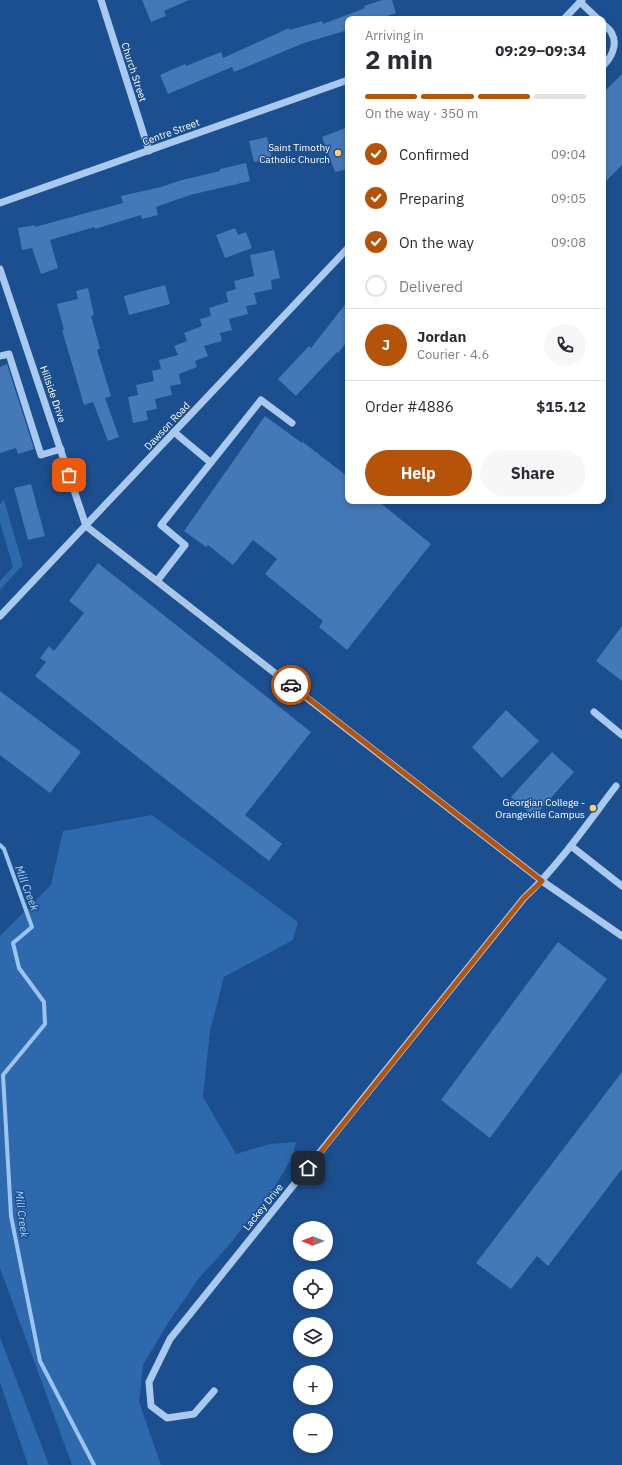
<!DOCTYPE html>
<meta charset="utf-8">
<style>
body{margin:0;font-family:"IBM Plex Sans",sans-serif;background:#f7f7f7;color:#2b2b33;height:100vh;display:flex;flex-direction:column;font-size:15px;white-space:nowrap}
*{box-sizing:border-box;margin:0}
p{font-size:13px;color:#7c7c81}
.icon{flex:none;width:22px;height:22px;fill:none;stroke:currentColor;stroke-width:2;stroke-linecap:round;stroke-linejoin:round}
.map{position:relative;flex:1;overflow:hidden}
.side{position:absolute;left:345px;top:16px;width:261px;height:488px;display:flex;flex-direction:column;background:#fff;border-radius:8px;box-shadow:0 2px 6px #0003}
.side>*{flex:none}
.needle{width:26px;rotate:270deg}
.buttons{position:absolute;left:293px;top:1221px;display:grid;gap:8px}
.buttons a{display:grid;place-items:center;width:40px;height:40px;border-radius:50%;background:#fff;box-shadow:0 2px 6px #0003;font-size:20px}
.pin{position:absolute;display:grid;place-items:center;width:34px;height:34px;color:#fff;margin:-17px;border-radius:8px;box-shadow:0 2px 6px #0006}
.courier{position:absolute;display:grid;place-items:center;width:40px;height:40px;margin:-20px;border:3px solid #b45309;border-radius:50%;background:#fff;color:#222;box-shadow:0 1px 5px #0007}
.overview em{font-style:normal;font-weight:700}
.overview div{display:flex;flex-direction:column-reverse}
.overview{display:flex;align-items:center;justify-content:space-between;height:68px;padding:0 20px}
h1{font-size:26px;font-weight:700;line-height:30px}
.bar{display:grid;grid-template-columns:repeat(4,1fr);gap:6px 4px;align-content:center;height:48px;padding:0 20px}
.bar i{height:5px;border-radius:3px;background:#e1e1e2}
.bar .selected{background:#b45309}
.bar p{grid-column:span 4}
.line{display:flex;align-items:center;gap:10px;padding:0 20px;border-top:1px solid #e1e1e2}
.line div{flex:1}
.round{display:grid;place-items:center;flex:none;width:42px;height:42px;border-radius:21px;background:#f7f7f7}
ol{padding:0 20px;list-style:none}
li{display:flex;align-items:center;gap:12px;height:44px}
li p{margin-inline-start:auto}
li .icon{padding:4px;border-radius:50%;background:#b45309;color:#fff;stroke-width:4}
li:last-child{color:#7c7c81}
li i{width:22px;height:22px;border:2px solid #e1e1e2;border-radius:50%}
.action{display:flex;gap:8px;margin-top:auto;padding:8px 20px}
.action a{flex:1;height:46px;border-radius:24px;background:#b45309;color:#fff;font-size:16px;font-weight:700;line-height:46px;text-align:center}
.action a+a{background:#f7f7f7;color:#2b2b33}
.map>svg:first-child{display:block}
.green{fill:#2e69ad}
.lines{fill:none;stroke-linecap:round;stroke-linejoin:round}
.stream{stroke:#9cc4f0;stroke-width:4}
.building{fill:#4478b7}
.minor{stroke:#a9c9ee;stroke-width:7}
.done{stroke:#afc1d8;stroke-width:4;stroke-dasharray:0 7.2}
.route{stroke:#b45309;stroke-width:5}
.poi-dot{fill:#ffd166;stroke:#1b4f8f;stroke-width:1.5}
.labels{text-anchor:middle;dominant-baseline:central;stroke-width:3;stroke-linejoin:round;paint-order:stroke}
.street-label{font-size:10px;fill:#fff;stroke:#1b4f8f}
.poi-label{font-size:10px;fill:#fff;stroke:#1b4f8f;text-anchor:end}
.water-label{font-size:11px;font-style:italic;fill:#b5d3f5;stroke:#1b4f8f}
</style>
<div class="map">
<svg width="622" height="1465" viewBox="0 0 622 1465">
<rect width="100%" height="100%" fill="#1b4f8f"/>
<!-- green -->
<g class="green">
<polygon points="4,500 23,565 0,590 0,581 13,567 0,522 0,504"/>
<polygon points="152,815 298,922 293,940 224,977 210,1031 203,1097 236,1154 270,1144 296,1142 292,1158 275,1186 230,1244 199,1278 168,1323 143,1365 139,1402 161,1465 72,1465 0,1268 0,936 51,885 63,831"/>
<polygon points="0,1337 3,1345 49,1465 28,1465 0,1382"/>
</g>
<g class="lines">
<!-- stream -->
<polyline class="stream" points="0,845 4,849 32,927 13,943 19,968 44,1002 45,1024 3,1075 11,1216 40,1361 94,1465"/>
</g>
<!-- building -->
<g class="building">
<polygon points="142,0 189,0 164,11 166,16 151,22"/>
<polygon points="382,0 392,0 396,13 378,19 348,19 348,30 304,43 234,72 232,67 168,94 160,75 185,64 186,66 221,52 223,58 289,28 289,30 322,21 323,24 365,8 364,6"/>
<polygon points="622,74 622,165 603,184 603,93"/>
<polygon points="348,127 348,169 335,172 322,137"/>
<polygon points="267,137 272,158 254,162 249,141"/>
<polygon points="246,163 250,181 190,195 156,207 158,215 142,219 141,215 95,229 95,227 50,240 58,268 41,274 32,248 22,250 18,228 35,225 35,227 123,203 121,196 161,187 182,180 220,171 220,169"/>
<polygon points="235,228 238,235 246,232 252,248 225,258 216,235"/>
<polygon points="274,250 280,278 271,280 272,289 254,293 257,304 246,306 248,314 229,319 232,330 220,333 222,341 204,346 208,356 195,361 197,367 179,374 181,384 170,386 172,395 155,399 157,409 146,411 148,420 133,423 128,397 138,395 136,385 154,381 152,371 161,369 159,360 178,355 174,346 187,341 184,333 202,326 200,319 211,316 209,308 228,302 226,292 236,289 234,281 254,276 250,255"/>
<polygon points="165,285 170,304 129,315 124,296"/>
<polygon points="88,288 94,315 91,316 100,348 97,350 111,396 105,398 119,437 108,441 93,402 84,405 62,330 64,330 57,304 78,299 76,291"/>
<polygon points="348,301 348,341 338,353 337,352 296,396 278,379 309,346 311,348"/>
<polygon points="7,364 34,449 18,454 16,448 0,453 0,367"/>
<polygon points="265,416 302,443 303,442 348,477 348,501 378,501 431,544 347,650 319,627 323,621 265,574 277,559 253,540 233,565 208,545 206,547 184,531"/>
<polygon points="31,484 45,536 28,540 14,488"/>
<polygon points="98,563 311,732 245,815 282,844 269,861 35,676 46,662 40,658 49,646 54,651 84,613 69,601"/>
<polygon points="622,626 622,681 596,661"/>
<polygon points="0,691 81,752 50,793 0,755"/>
<polygon points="506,710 539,741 502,778 472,747"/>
<polygon points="552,752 574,772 534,817 511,797"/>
<polygon points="558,942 607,979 490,1138 441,1100"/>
<polygon points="622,1072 622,1169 548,1266 537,1256 511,1289 476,1263"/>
</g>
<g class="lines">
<!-- minor -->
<g class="minor">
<polyline points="101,0 149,151"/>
<polyline points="580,2 598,19"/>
<polyline points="564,19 582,0"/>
<path d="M603 24C606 27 611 30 612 34 618 45 611 58 603 66"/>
<polyline points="0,203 348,80"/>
<polyline points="0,269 86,526"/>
<polyline points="0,356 9,354 41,455 61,449"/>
<polyline points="174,432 210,462"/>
<polyline points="86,526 542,881 622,936"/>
<polyline points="157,581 185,545 161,525 261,400 292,423"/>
<polyline points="0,616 348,248"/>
<polyline points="594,712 622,735"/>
<polyline points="571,846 622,886"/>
<path d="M214 1391 194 1414 167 1418 151 1406 149 1382 170 1339 524 898C559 865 587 824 616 786"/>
</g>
</g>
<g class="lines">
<!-- done -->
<polyline class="done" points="69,475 86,526 291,685"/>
<!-- route -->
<polyline class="route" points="291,685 542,881 524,898 308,1168"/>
</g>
<!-- markers -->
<g class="poi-dot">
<circle cx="338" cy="153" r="4"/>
<circle cx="593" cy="808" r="4"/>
</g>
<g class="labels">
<!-- street labels -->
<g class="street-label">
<text transform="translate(134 72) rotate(72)">Church Street</text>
<text transform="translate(171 132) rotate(-20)">Centre Street</text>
<text transform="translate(53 394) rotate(71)">Hillside Drive</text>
<text transform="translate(167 426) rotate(-47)">Dawson Road</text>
<text transform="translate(263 1207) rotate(-51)">Lackey Drive</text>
</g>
<!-- poi labels -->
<g class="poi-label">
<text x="330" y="147">Saint Timothy<tspan x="330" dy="12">Catholic Church</tspan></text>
<text x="585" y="802">Georgian College -<tspan x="585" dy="12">Orangeville Campus</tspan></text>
</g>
<!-- water labels -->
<g class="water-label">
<text transform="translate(27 888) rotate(69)">Mill Creek</text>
<text transform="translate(22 1214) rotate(83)">Mill Creek</text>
</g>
</g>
</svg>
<div class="buttons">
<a><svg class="needle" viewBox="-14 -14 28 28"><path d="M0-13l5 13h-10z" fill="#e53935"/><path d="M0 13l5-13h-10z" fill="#7c7c81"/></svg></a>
<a><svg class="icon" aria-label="locate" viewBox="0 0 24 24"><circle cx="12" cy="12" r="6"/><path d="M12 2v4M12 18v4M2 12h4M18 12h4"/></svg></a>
<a><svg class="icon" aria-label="layers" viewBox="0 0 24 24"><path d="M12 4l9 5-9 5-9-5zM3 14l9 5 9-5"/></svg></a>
<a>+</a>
<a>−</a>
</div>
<div class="pin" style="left:69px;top:475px;background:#ea580c"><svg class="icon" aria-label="bag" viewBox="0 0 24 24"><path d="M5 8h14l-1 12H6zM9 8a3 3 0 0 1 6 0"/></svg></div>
<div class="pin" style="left:308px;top:1168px;background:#1f2937"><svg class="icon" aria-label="home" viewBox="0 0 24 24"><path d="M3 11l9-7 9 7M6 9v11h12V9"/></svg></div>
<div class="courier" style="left:291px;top:685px"><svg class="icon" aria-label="car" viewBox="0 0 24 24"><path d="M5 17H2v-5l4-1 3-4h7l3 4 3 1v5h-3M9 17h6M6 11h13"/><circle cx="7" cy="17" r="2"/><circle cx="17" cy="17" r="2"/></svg></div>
<section class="side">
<div class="overview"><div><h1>2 min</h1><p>Arriving in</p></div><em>09:29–09:34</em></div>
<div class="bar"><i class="selected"></i><i class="selected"></i><i class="selected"></i><i></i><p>On the way · 350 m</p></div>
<ol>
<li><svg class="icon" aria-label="check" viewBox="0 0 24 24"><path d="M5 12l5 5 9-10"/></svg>Confirmed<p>09:04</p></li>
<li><svg class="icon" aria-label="check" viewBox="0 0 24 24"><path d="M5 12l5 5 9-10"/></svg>Preparing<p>09:05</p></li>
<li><svg class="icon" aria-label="check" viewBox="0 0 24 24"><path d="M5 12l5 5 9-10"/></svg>On the way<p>09:08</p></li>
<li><i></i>Delivered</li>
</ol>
<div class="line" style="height:72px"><b class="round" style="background:#b45309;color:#fff">J</b><div><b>Jordan</b><p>Courier · 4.6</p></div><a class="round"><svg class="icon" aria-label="phone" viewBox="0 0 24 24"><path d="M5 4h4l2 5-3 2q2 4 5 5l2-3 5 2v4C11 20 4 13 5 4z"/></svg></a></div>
<div class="line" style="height:52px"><div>Order #4886</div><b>$15.12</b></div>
<div class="action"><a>Help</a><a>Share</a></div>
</section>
</div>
